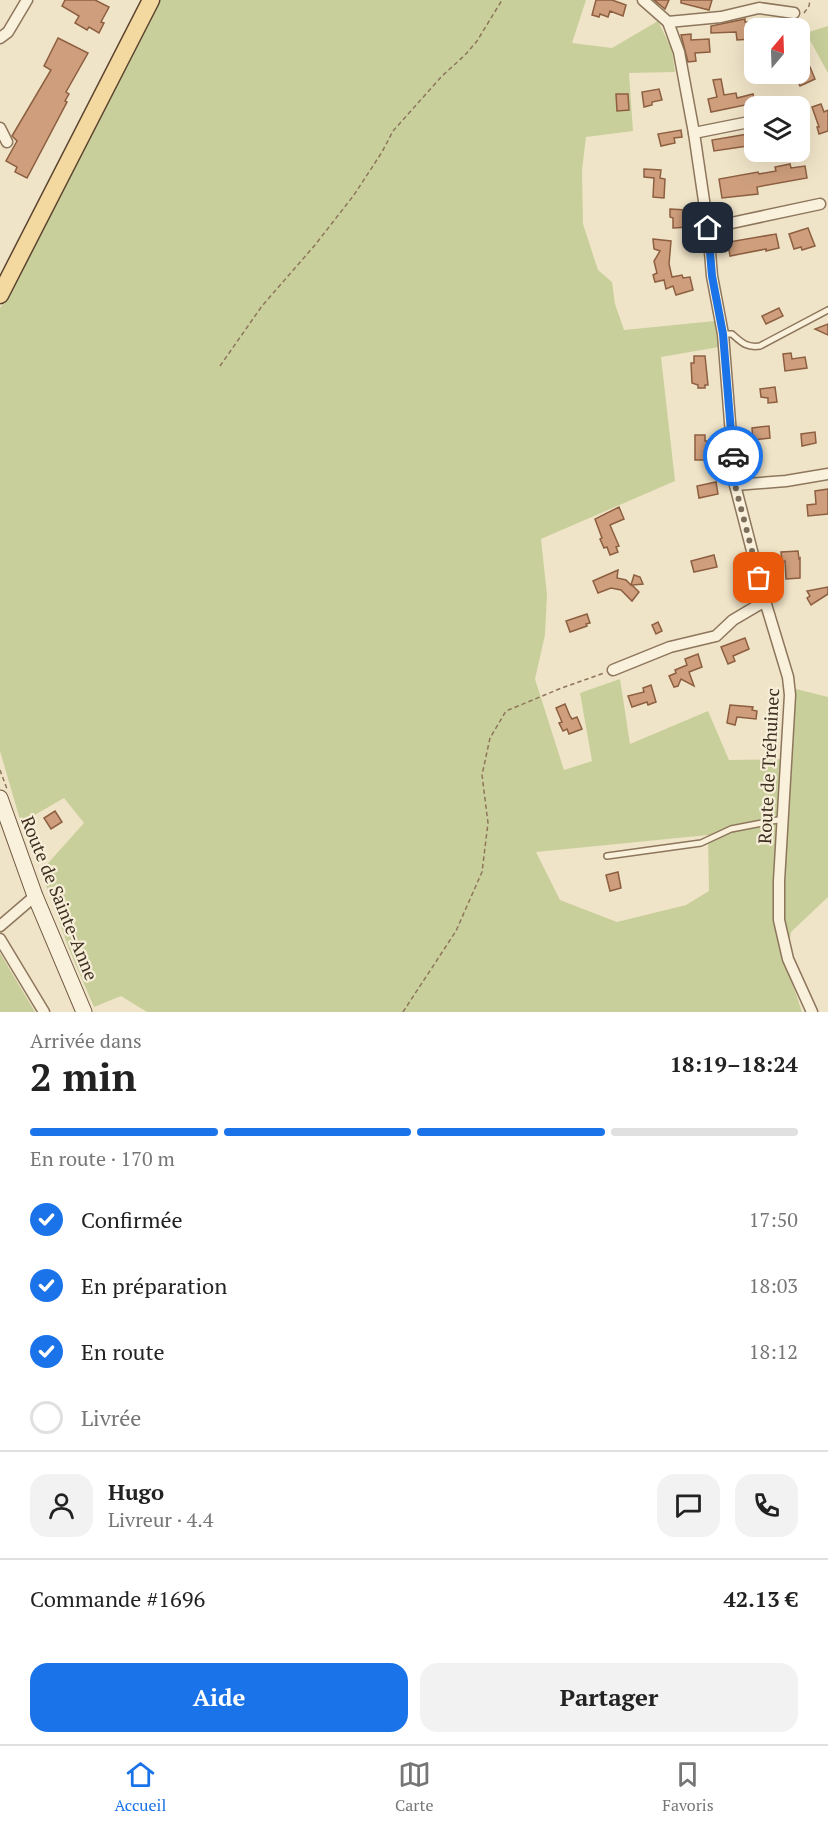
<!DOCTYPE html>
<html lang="fr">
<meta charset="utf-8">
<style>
body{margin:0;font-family:"PT Serif",serif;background:#f2f2f2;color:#222;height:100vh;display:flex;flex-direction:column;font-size:22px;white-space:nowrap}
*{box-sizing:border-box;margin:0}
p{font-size:20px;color:#767676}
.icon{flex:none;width:33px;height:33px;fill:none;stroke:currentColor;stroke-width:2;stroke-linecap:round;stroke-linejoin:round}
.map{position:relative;height:1012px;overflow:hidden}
.side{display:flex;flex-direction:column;background:#fff;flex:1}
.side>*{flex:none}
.needle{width:39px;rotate:19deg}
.controls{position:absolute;left:744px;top:18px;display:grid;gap:12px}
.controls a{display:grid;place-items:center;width:66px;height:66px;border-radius:12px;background:#fff;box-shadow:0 6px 24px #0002;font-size:30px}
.pin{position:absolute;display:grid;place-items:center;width:51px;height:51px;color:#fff;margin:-26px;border-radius:12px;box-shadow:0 3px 9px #0006}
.courier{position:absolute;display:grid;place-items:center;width:60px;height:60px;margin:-30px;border:4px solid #1a73e8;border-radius:50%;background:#fff;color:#222;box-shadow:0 2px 8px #0007}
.headline em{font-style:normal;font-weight:700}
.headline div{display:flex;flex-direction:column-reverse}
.headline{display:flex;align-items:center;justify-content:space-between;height:102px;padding:0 30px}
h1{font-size:39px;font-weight:700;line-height:45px}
.bar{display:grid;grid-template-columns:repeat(4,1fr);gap:9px 6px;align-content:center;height:72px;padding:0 30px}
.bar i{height:8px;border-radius:4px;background:#e0e0e0}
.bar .current{background:#1a73e8}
.bar p{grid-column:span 4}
.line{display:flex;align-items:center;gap:15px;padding:0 30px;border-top:2px solid #e0e0e0}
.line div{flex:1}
.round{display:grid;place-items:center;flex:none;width:63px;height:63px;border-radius:18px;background:#f2f2f2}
ol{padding:0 30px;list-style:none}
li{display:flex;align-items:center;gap:18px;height:66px}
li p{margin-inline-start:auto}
li .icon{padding:6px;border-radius:50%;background:#1a73e8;color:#fff;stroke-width:4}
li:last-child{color:#767676}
li i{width:33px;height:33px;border:3px solid #e0e0e0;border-radius:50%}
.primary-button{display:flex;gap:12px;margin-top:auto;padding:12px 30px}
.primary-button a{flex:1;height:69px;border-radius:18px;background:#1a73e8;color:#fff;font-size:24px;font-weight:700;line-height:69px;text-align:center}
.primary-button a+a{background:#f2f2f2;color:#222}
.menu{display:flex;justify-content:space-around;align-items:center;height:84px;border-top:2px solid #e0e0e0;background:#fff;font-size:16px;color:#767676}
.menu a{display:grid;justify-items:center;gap:3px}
.menu .current{color:#1a73e8}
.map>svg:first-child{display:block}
.green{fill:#c9cf9b;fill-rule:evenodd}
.building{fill:#cf9f7d;stroke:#8d5f41;stroke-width:1.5}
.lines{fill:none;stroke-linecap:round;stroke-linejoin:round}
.service-casing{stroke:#8d765c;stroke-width:8}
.minor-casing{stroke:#8d765c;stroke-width:13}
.secondary-casing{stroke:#6f573f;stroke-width:17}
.primary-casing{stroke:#5b4430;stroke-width:19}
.path{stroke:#8d765c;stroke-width:1.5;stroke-dasharray:4.5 3;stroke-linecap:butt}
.service{stroke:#faf1dc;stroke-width:5}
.minor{stroke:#faf1dc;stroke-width:10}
.secondary{stroke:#faf1dc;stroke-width:15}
.primary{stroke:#f3d9a0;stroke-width:16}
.done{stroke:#7c6e5b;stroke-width:6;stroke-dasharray:0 10.8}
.route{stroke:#1a73e8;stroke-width:8}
.labels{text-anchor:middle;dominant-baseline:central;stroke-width:4.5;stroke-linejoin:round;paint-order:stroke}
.street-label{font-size:18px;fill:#3d2e20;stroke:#f7eed8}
</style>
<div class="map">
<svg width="828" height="1012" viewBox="0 0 828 1012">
<rect width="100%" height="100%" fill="#f0e4c8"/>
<!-- green -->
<g class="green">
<path d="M159 0H586L572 43 612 48 658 21 672 50 675 72 629 73 633 131 586 137 582 170 583 224 598 270 612 282 615 304 624 330 715 321 719 347 661 357 675 481 541 539 547 595 545 635 535 679 564 770 592 761 580 693 620 679 630 744 708 711 729 760 790 759 796 689 828 697V897L791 932 786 964 802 1012H147L121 996 94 1007 69 949 41 871 84 823 64 798 21 823 0 751V308ZM708 835 709 891 686 905 617 922 560 900 536 852Z"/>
<polygon points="828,26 828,73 806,33"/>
<polygon points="0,953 35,1012 0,1012"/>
</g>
<!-- building -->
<g class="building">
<polygon points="65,0 95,0 109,7 101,22 104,23 99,33 89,27 87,30 75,23 79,16 62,6"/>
<polygon points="596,0 612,0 626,5 623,16 610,11 608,17 600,14 599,17 592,15"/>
<polygon points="654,0 669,0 665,9"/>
<polygon points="681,0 712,0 709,10 681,3"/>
<polygon points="745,19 745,22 751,22 752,39 737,40 736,32 711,33 711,26"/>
<polygon points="691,34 691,40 709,39 710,52 695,53 696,61 688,62 681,35"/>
<polygon points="58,38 88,53 66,92 69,94 65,101 67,102 27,178 15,172 17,167 6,161 17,141 12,136 51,70 44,66"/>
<polygon points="810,67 815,79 800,86 795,74 800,74 800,72"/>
<polygon points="721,79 724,95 736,93 737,98 753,94 755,103 711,112 708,99 717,97 713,80"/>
<polygon points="659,89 662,100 652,102 652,105 644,107 642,92"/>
<polygon points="616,94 628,94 629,110 617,111"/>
<polygon points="821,104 824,112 828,110 828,131 819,134 817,127 819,127 812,107"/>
<polygon points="681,130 682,137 674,138 675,143 661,146 658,134"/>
<polygon points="754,133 754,145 714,151 712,140"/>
<polygon points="790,164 791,168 805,166 807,178 757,187 758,194 722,198 719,179 758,172 759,174 776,171 775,167"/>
<polygon points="644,169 661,170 660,178 665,179 664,198 653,197 654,178 644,177"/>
<polygon points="670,209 686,210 686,216 690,217 690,227 673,228 673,218 670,217"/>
<polygon points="808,228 815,246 802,250 801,247 794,249 789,234"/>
<polygon points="776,234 779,248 766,251 766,249 730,256 729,250 725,251 723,243"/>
<polygon points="653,239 671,241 669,264 672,277 682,275 683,278 690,277 693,290 676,295 673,286 666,289 664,280 655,282 653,275 657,273 654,261 660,251 654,249"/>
<polygon points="779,308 783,316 766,324 762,316"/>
<polygon points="828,324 828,335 815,329"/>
<polygon points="791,353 792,359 805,357 807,368 785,371 783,354"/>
<polygon points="694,356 705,356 708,385 705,385 705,388 698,388 698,385 692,383 691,363 694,363"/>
<polygon points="775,387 777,402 768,403 768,398 761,397 760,389"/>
<polygon points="769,426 770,438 753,440 752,428"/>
<polygon points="815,432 816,443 802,446 801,434"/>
<polygon points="695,435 705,435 705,441 707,441 708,460 695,460"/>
<polygon points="716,482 718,494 699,498 697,486"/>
<polygon points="828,489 828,514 808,516 807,505 816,504 815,491"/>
<polygon points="619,507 624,519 610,525 619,546 616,547 618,552 610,555 607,547 604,548 600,539 602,538 595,519"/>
<polygon points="798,551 799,559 800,558 800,578 786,579 785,561 782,562 781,552"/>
<polygon points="714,555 717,567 694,572 691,561"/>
<polygon points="618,570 617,578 626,580 631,585 634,575 640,577 643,584 632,585 639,592 632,601 621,590 611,588 598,593 593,581"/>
<polygon points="828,587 828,594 811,605 807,598 810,596 807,591"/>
<polygon points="587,614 590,623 586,624 587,626 570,632 566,621"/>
<polygon points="658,622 662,631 656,634 652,625"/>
<polygon points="745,638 749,649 733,656 735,661 728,664 721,647"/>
<polygon points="698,654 702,667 689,672 694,686 681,679 678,686 674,687 669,676 676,673 675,670 687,665 685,659"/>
<polygon points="651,685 656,702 648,705 647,702 632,707 628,696 644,692 643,688"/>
<polygon points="565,704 570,716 572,719 577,717 582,729 569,734 567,729 563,731 559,723 562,722 556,708"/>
<polygon points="730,705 753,707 752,710 757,711 756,719 737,717 735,725 727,723"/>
<polygon points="55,811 62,822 51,829 44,818"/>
<polygon points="618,872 621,888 610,891 606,875"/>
</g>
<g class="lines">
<!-- service casing -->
<g class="service-casing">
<g id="service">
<path d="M723 334H732C742 343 747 348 760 346L828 310"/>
<polyline points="607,856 701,843 731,829 783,819"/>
</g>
</g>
<!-- minor casing -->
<g class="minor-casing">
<g id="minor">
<polyline points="643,0 668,22 679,52 694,133 708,228 712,276 723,334 735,485 765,601 788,677 790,695 779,881 779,920 788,959 812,1012"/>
<polyline points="668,22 721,17 759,8 794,13"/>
<polyline points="0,38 8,32 27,0"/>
<polyline points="0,128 7,142"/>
<polyline points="694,133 754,121"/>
<polyline points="708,228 820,204"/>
<polyline points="735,485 786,481 828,474"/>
<polyline points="613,670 670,647 716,636 733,620 765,601"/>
<polyline points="0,926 35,896"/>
<polyline points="0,939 44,1012"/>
</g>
</g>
<!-- secondary casing -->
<g class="secondary-casing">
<polyline id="secondary" points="0,798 35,896 84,1012"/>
</g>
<!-- primary casing -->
<g class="primary-casing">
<polyline id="primary" points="0,295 151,0"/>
</g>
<!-- path -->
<g class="path">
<polyline points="804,13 809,6 810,0"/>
<polyline points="220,366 262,306 315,245 354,195 382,152 393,131 442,76 465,55 477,41 502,0"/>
<polyline points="0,770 7,789"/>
<polyline points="403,1012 456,931 482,872 488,823 482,775 490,738 506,711 559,689 604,673"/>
</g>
<!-- service -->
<use href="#service" class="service"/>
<!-- minor -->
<use href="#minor" class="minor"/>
<!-- secondary -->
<use href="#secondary" class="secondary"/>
<!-- primary -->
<use href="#primary" class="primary"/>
</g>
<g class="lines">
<!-- done -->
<polyline class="done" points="733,456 735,485 759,578"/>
<!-- route -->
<polyline class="route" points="708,228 712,276 723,334 733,456"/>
</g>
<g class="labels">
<!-- street labels -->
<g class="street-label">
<text transform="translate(768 766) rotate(-87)">Route de Tréhuinec</text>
<text transform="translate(60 898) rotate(68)">Route de Sainte-Anne</text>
</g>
</g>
</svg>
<div class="controls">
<a><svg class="needle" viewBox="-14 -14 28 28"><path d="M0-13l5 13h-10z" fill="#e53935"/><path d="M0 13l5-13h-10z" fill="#767676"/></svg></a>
<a><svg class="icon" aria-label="layers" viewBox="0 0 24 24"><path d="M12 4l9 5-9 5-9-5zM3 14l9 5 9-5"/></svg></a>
</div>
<div class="pin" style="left:759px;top:578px;background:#ea580c"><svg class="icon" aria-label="bag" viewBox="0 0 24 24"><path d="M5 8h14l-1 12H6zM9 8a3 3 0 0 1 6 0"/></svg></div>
<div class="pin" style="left:708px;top:228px;background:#1f2937"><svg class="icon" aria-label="home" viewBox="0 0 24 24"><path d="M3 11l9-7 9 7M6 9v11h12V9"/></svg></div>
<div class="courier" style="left:733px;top:456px"><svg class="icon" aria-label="car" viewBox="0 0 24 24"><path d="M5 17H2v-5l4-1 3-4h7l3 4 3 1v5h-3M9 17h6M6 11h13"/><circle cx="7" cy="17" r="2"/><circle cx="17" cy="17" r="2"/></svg></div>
</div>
<section class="side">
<div class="headline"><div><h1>2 min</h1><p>Arrivée dans</p></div><em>18:19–18:24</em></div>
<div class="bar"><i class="current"></i><i class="current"></i><i class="current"></i><i></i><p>En route · 170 m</p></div>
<ol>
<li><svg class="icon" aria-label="check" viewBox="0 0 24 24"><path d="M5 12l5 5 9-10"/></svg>Confirmée<p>17:50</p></li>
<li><svg class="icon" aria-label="check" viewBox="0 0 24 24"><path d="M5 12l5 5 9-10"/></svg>En préparation<p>18:03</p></li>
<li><svg class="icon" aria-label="check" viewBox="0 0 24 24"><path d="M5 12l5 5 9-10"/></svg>En route<p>18:12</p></li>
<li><i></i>Livrée</li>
</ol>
<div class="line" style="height:108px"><a class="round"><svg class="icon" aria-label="person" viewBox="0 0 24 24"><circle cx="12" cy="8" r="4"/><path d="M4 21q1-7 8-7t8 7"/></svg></a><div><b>Hugo</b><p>Livreur · 4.4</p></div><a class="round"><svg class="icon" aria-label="chat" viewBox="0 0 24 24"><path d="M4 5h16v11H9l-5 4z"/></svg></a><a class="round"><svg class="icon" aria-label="phone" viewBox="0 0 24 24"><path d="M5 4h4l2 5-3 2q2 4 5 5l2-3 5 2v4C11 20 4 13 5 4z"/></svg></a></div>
<div class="line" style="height:78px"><div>Commande #1696</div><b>42.13 €</b></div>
<div class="primary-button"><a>Aide</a><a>Partager</a></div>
</section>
<nav class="menu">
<a class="current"><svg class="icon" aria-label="home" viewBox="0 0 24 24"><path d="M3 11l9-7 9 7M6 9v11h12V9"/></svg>Accueil</a>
<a><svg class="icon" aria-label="map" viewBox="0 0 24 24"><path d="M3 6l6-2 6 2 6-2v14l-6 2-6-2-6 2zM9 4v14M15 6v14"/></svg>Carte</a>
<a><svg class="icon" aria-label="saved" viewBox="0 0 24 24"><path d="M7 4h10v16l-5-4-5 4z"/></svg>Favoris</a>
</nav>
